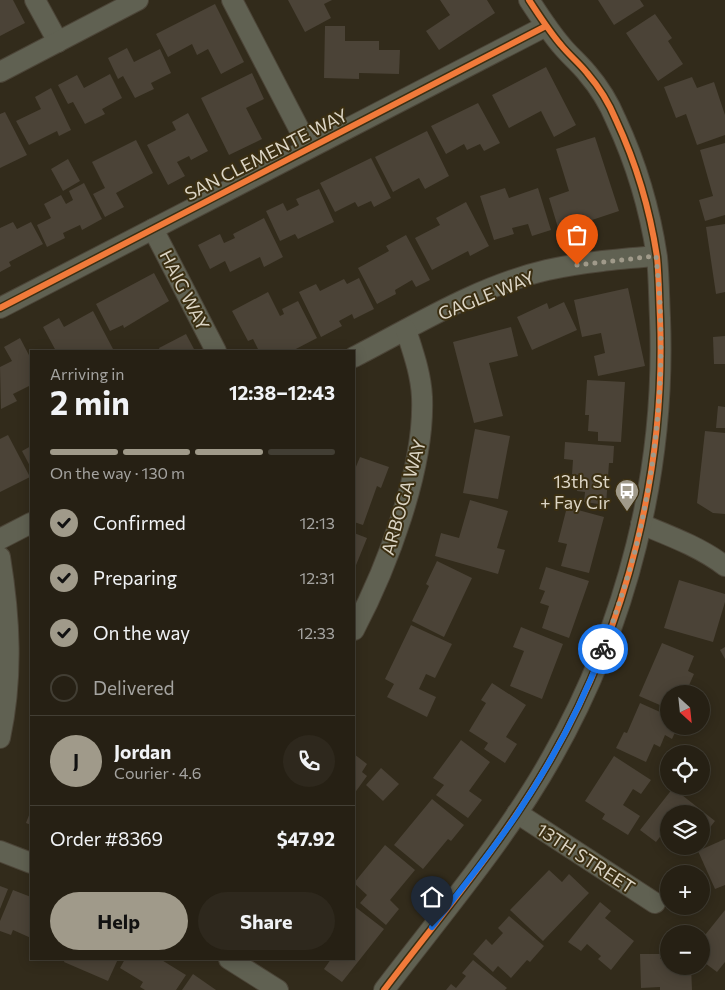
<!DOCTYPE html>
<meta charset="utf-8">
<style>
body{margin:0;font-family:Commissioner,sans-serif;background:#2e281d;color:#f1f3f6;height:100vh;display:flex;flex-direction:column;font-size:19px;white-space:nowrap}
*{box-sizing:border-box;margin:0}
p{font-size:16px;color:#a4a3a0}
.icon{flex:none;width:28px;height:28px;fill:none;stroke:currentColor;stroke-width:2;stroke-linecap:round;stroke-linejoin:round}
.map{position:relative;flex:1;overflow:hidden}
.side{position:absolute;left:30px;top:350px;width:325px;height:610px;display:flex;flex-direction:column;background:#262014;border-radius:0px;box-shadow:0 2px 12px #0003,0 0 0 1px #423e34}
.side>*{flex:none}
.needle{width:32px;rotate:153deg}
.controls{position:absolute;left:660px;top:685px;display:grid;gap:10px}
.controls a{display:grid;place-items:center;width:50px;height:50px;border-radius:50%;background:#262014;box-shadow:0 2px 12px #0003,0 0 0 1px #423e34;font-size:25px}
.pin{position:absolute;display:grid;place-items:center;width:42px;height:42px;color:#fff;margin:-51px -21px;border-radius:50% 50% 50% 0;rotate:-45deg;box-shadow:0 0 5px #0007}
.pin .icon{rotate:45deg}
.courier{position:absolute;display:grid;place-items:center;width:50px;height:50px;margin:-25px;border:4px solid #1a73e8;border-radius:50%;background:#fff;color:#222;box-shadow:0 1px 6px #0007}
.overview em{font-style:normal;font-weight:700}
.overview div{display:flex;flex-direction:column-reverse}
.overview{display:flex;align-items:center;justify-content:space-between;height:85px;padding:0 20px}
h1{font-size:32px;font-weight:700;line-height:38px}
.bar{display:grid;grid-template-columns:repeat(4,1fr);gap:8px 5px;align-content:center;height:60px;padding:0 20px}
.bar i{height:6px;border-radius:4px;background:#423e34}
.bar .on{background:#a09a8a}
.bar p{grid-column:span 4}
.line{display:flex;align-items:center;gap:12px;padding:0 20px;border-top:1px solid #423e34}
.line div{flex:1}
.round{display:grid;place-items:center;flex:none;width:52px;height:52px;border-radius:26px;background:#2e281d}
ol{padding:0 20px;list-style:none}
li{display:flex;align-items:center;gap:15px;height:55px}
li p{margin-inline-start:auto}
li .icon{padding:5px;border-radius:50%;background:#a09a8a;color:#111;stroke-width:4}
li:last-child{color:#a4a3a0}
li i{width:28px;height:28px;border:2px solid #423e34;border-radius:50%}
.button{display:flex;gap:10px;margin-top:auto;padding:10px 20px}
.button a{flex:1;height:58px;border-radius:30px;background:#a09a8a;color:#111;font-size:20px;font-weight:700;line-height:58px;text-align:center}
.button a+a{background:#2e281d;color:#f1f3f6}
.map>svg:first-child{display:block}
.building{fill:#4b4337}
.lines{fill:none;stroke-linecap:round;stroke-linejoin:round}
.minor-casing{stroke:#4c4538;stroke-width:22}
.minor{stroke:#606152;stroke-width:20}
.cycleway-casing{stroke:#3b2f12;stroke-width:9}
.cycleway{stroke:#f17a3a;stroke-width:6}
.done{stroke:#a09a8a;stroke-width:5;stroke-dasharray:0 9}
.route{stroke:#1a73e8;stroke-width:6}
.labels{text-anchor:middle;dominant-baseline:central;stroke-width:4;stroke-linejoin:round;paint-order:stroke}
.street-label{font-size:18px;fill:#dcd5c5;stroke:#3b2f12}
.poi-label{font-size:18px;fill:#dcd5c5;stroke:#3b2f12;text-anchor:end}
</style>
<div class="map">
<svg width="725" height="990" viewBox="0 0 725 990">
<rect width="100%" height="100%" fill="#322b1b"/>
<!-- building -->
<g class="building">
<polygon points="0,0 13,0 25,23 0,36"/>
<polygon points="288,0 332,0 324,4 331,18 305,32"/>
<polygon points="440,0 487,0 495,13 439,50 426,31 450,15"/>
<polygon points="598,0 640,0 644,6 614,25"/>
<polygon points="215,4 244,62 221,74 208,49 197,55 192,44 168,57 156,34"/>
<polygon points="655,14 672,38 668,41 683,64 658,81 626,33"/>
<polygon points="325,26 345,26 345,41 379,41 379,50 400,50 399,74 359,73 359,79 324,78"/>
<polygon points="127,48 134,62 160,49 171,73 151,83 154,89 135,98 123,76 118,79 108,58"/>
<polygon points="546,67 576,125 554,137 541,111 509,128 492,95"/>
<polygon points="252,73 264,99 246,108 262,139 229,155 201,98"/>
<polygon points="110,74 122,98 102,109 105,114 85,124 73,102 68,104 58,85 77,75 84,88"/>
<polygon points="692,77 697,88 714,82 725,115 725,135 697,145 686,114 676,118 664,87"/>
<polygon points="51,88 71,130 59,136 57,131 29,145 16,121 41,109 35,97"/>
<polygon points="478,103 500,143 484,151 480,144 467,150 464,144 446,154 431,126"/>
<polygon points="5,112 27,155 0,168 0,114"/>
<polygon points="188,113 208,151 191,160 189,156 177,162 185,176 168,185 147,145 176,130 172,122"/>
<polygon points="427,131 449,176 425,189 419,178 393,192 375,157"/>
<polygon points="595,137 619,211 559,231 549,198 569,191 556,149"/>
<polygon points="136,140 153,173 116,193 124,207 105,217 93,194 105,188 92,162"/>
<polygon points="725,143 725,215 705,221 699,200 713,196 700,150"/>
<polygon points="371,158 391,198 374,207 371,201 358,207 355,202 335,212 320,183"/>
<polygon points="68,159 80,181 63,191 51,169"/>
<polygon points="84,183 102,219 82,230 80,225 63,233 65,238 47,247 37,225 51,218 44,204 61,195 66,204 73,200 69,191"/>
<polygon points="505,188 509,198 538,188 551,230 532,236 528,224 512,228 514,234 494,240 480,196"/>
<polygon points="319,189 334,222 298,239 295,234 280,241 266,211 283,203 287,211 299,205 296,199"/>
<polygon points="466,202 489,246 470,256 468,251 432,270 415,238 440,225 436,218"/>
<polygon points="264,218 283,257 264,267 260,257 230,272 225,261 210,269 198,245 220,234 224,243 235,238 233,234"/>
<polygon points="13,222 17,229 31,222 43,244 9,262 11,266 0,272 0,228"/>
<polygon points="725,224 725,292 716,294 706,227"/>
<polygon points="406,235 430,280 416,287 412,280 395,290 396,294 377,304 358,268 389,251 386,246"/>
<polygon points="154,273 169,301 124,328 123,325 110,331 96,304"/>
<polygon points="359,278 374,309 354,319 352,314 339,321 342,326 321,337 299,292 316,284 320,291 344,279 347,284"/>
<polygon points="628,288 645,366 598,376 594,356 605,353 601,333 582,337 574,300"/>
<polygon points="268,292 280,316 284,314 282,309 298,301 317,338 292,351 259,351 253,339 248,341 232,311"/>
<polygon points="564,302 577,330 532,350 517,317 547,303 549,309"/>
<polygon points="93,311 113,349 109,351 56,351 43,327 59,318 64,327"/>
<polygon points="511,327 518,356 489,363 503,416 474,423 453,342"/>
<polygon points="186,334 195,351 160,351 159,348"/>
<polygon points="725,336 725,364 714,364 713,337"/>
<polygon points="20,338 31,359 31,385 13,394 17,401 1,409 0,367 12,361 4,347"/>
<polygon points="587,380 625,382 621,442 598,441 598,432 588,431 589,415 585,415"/>
<polygon points="718,406 725,407 725,428 716,428"/>
<polygon points="475,429 510,436 498,499 463,493"/>
<polygon points="705,431 725,433 725,514 713,513 697,503"/>
<polygon points="8,435 30,477 0,492 0,439"/>
<polygon points="565,442 614,446 613,463 609,463 606,505 584,502 585,492 577,491 578,475 572,474 573,460 564,459"/>
<polygon points="31,446 31,468 22,451"/>
<polygon points="360,457 389,467 381,488 377,486 363,525 354,522 354,468 355,469"/>
<polygon points="470,500 508,511 497,548 505,550 498,574 435,556 441,533 459,538"/>
<polygon points="567,507 604,517 589,573 561,566 567,544 558,542"/>
<polygon points="354,533 367,538 354,570"/>
<polygon points="437,561 472,578 444,637 412,621 429,586 426,584"/>
<polygon points="546,567 589,581 569,638 542,628 549,606 540,603 545,591 539,589"/>
<polygon points="679,580 725,594 725,602 713,642 664,628"/>
<polygon points="411,625 452,644 435,678 426,674 419,689 436,697 427,717 387,697 394,684 385,679"/>
<polygon points="521,627 563,644 542,699 510,686 524,651 513,647"/>
<polygon points="662,643 694,656 688,671 694,674 686,692 689,694 669,694 669,709 639,696"/>
<polygon points="725,647 725,659 720,650"/>
<polygon points="492,683 526,705 506,737 517,744 505,763 484,749 488,743 469,731 486,703 481,700"/>
<polygon points="640,703 669,716 669,726 678,726 672,739 665,735 660,747 654,744 646,762 616,748 624,732 627,733"/>
<polygon points="461,740 490,762 469,791 482,800 468,818 436,795 444,785 433,778"/>
<polygon points="354,754 367,764 362,772 367,776 354,794"/>
<polygon points="614,756 651,780 641,794 633,789 623,805 640,816 628,835 602,819 605,814 585,801"/>
<polygon points="381,768 399,784 383,801 366,785"/>
<polygon points="673,788 715,821 701,839 701,814 669,814 669,831 666,829 656,842 640,830"/>
<polygon points="432,799 464,825 451,841 448,839 423,869 394,845"/>
<polygon points="31,810 31,825 26,823"/>
<polygon points="725,839 725,885 715,889 698,851"/>
<polygon points="385,845 415,870 390,900 399,909 386,925 360,903 367,895 354,883"/>
<polygon points="549,870 562,882 569,874 589,893 543,941 510,910"/>
<polygon points="0,886 8,889 0,909"/>
<polygon points="13,890 31,897 31,938 13,930 11,935 0,931 0,921"/>
<polygon points="600,902 611,911 605,918 634,941 611,970 598,959 601,956 587,944 581,951 568,942"/>
<polygon points="354,906 384,929 342,982 324,969 331,959 354,959"/>
<polygon points="725,910 725,962 717,972 701,960 701,940"/>
<polygon points="509,916 544,946 530,962 527,960 511,978 498,966 493,972 473,954 486,939 492,945 503,933 498,928"/>
<polygon points="640,954 660,954 660,959 669,958 669,966 691,966 692,990 660,990 660,987 641,988"/>
<polygon points="65,959 118,959 108,981 64,962"/>
<polygon points="125,959 160,959 186,975 176,990 145,990 140,987 143,982 120,968"/>
<polygon points="473,960 507,988 505,990 446,990 451,984 456,988 466,976 462,973"/>
<polygon points="193,974 216,990 182,990"/>
</g>
<g class="lines">
<!-- minor casing -->
<g class="minor-casing">
<g id="minor">
<polyline points="35,0 58,42"/>
<polyline points="232,0 309,148"/>
<polyline points="0,72 138,0"/>
<polyline points="153,229 216,351"/>
<polyline points="0,308 546,26"/>
<path d="M354 357C416 325 478 286 547 270 583 262 620 259 656 256"/>
<path d="M641 524C670 536 700 547 725 566"/>
<polyline points="0,539 31,523"/>
<path d="M0 557C10 618 13 677 0 738"/>
<path d="M354 630C387 567 425 469 422 397 421 374 413 352 406 330"/>
<polyline points="517,813 655,903"/>
<polyline points="0,851 31,863"/>
<polyline points="229,959 278,990"/>
<path d="M384 990C441 915 506 839 552 757 627 625 666 470 660 318 659 298 659 277 657 257 650 210 636 163 616 120 609 103 599 87 587 73 579 63 569 55 561 45 549 31 539 15 529 0"/>
</g>
</g>
<!-- minor -->
<use href="#minor" class="minor"/>
<!-- cycleway casing -->
<g class="cycleway-casing">
<g id="cycleway">
<polyline points="0,308 546,26"/>
<path d="M384 990C441 915 506 839 552 757 627 625 666 470 660 318 659 298 659 277 657 257 650 210 636 163 616 120 609 103 599 87 587 73 579 63 569 55 561 45 549 31 539 15 529 0"/>
</g>
</g>
<!-- cycleway -->
<use href="#cycleway" class="cycleway"/>
</g>
<g class="lines">
<!-- done -->
<path class="done" d="M577 265 656 256C667 354 659 455 635 551 626 584 615 616 603 649"/>
<!-- route -->
<path class="route" d="M432 927C460 890 491 853 517 814 551 763 581 707 603 649"/>
</g>
<!-- icons -->
<defs>
<g id="bus-pin" transform="scale(1.25)"><path d="M0 17L-7.5 6A9.5 9.5 0 1 1 7.5 6Z" fill="#a09a8a" stroke="#3b2f12"/><path d="M-5-6H5V4H4V6H2V4H-2V6H-4V4H-5ZM-3.5-4V0h7V-4ZM-3.5 1.2v1.5H-2V1.2ZM2 1.2v1.5H3.5V1.2Z" fill="#fff"/></g>
</defs>
<g fill-rule="evenodd">
<use href="#bus-pin" x="627" y="491"/>
</g>
<g class="labels">
<!-- street labels -->
<g class="street-label">
<text transform="translate(266 154) rotate(-27)">SAN CLEMENTE WAY</text>
<text transform="translate(185 290) rotate(63)">HAIG WAY</text>
<text transform="translate(486 295) rotate(-22)">GAGLE WAY</text>
<text transform="translate(403 497) rotate(-74)">ARBOGA WAY</text>
<text transform="translate(586 858) rotate(33)">13TH STREET</text>
</g>
<!-- poi labels -->
<g class="poi-label">
<text x="610" y="481">13th St<tspan x="610" dy="21">+ Fay Cir</tspan></text>
</g>
</g>
</svg>
<div class="controls">
<a><svg class="needle" viewBox="-14 -14 28 28"><path d="M0-13l5 13h-10z" fill="#e53935"/><path d="M0 13l5-13h-10z" fill="#a4a3a0"/></svg></a>
<a><svg class="icon" aria-label="locate" viewBox="0 0 24 24"><circle cx="12" cy="12" r="6"/><path d="M12 2v4M12 18v4M2 12h4M18 12h4"/></svg></a>
<a><svg class="icon" aria-label="layers" viewBox="0 0 24 24"><path d="M12 4l9 5-9 5-9-5zM3 14l9 5 9-5"/></svg></a>
<a>+</a>
<a>−</a>
</div>
<div class="pin" style="left:577px;top:265px;background:#ea580c"><svg class="icon" aria-label="bag" viewBox="0 0 24 24"><path d="M5 8h14l-1 12H6zM9 8a3 3 0 0 1 6 0"/></svg></div>
<div class="pin" style="left:432px;top:927px;background:#1f2937"><svg class="icon" aria-label="home" viewBox="0 0 24 24"><path d="M3 11l9-7 9 7M6 9v11h12V9"/></svg></div>
<div class="courier" style="left:603px;top:649px"><svg class="icon" aria-label="bike" viewBox="0 0 24 24"><circle cx="6" cy="16" r="4"/><circle cx="18" cy="16" r="4"/><path d="M6 16l4-8h5l3 8M10 8l3 8H6M13 5h3"/></svg></div>
<section class="side">
<div class="overview"><div><h1>2 min</h1><p>Arriving in</p></div><em>12:38–12:43</em></div>
<div class="bar"><i class="on"></i><i class="on"></i><i class="on"></i><i></i><p>On the way · 130 m</p></div>
<ol>
<li><svg class="icon" aria-label="check" viewBox="0 0 24 24"><path d="M5 12l5 5 9-10"/></svg>Confirmed<p>12:13</p></li>
<li><svg class="icon" aria-label="check" viewBox="0 0 24 24"><path d="M5 12l5 5 9-10"/></svg>Preparing<p>12:31</p></li>
<li><svg class="icon" aria-label="check" viewBox="0 0 24 24"><path d="M5 12l5 5 9-10"/></svg>On the way<p>12:33</p></li>
<li><i></i>Delivered</li>
</ol>
<div class="line" style="height:90px"><b class="round" style="background:#a09a8a;color:#111">J</b><div><b>Jordan</b><p>Courier · 4.6</p></div><a class="round"><svg class="icon" aria-label="phone" viewBox="0 0 24 24"><path d="M5 4h4l2 5-3 2q2 4 5 5l2-3 5 2v4C11 20 4 13 5 4z"/></svg></a></div>
<div class="line" style="height:65px"><div>Order #8369</div><b>$47.92</b></div>
<div class="button"><a>Help</a><a>Share</a></div>
</section>
</div>
